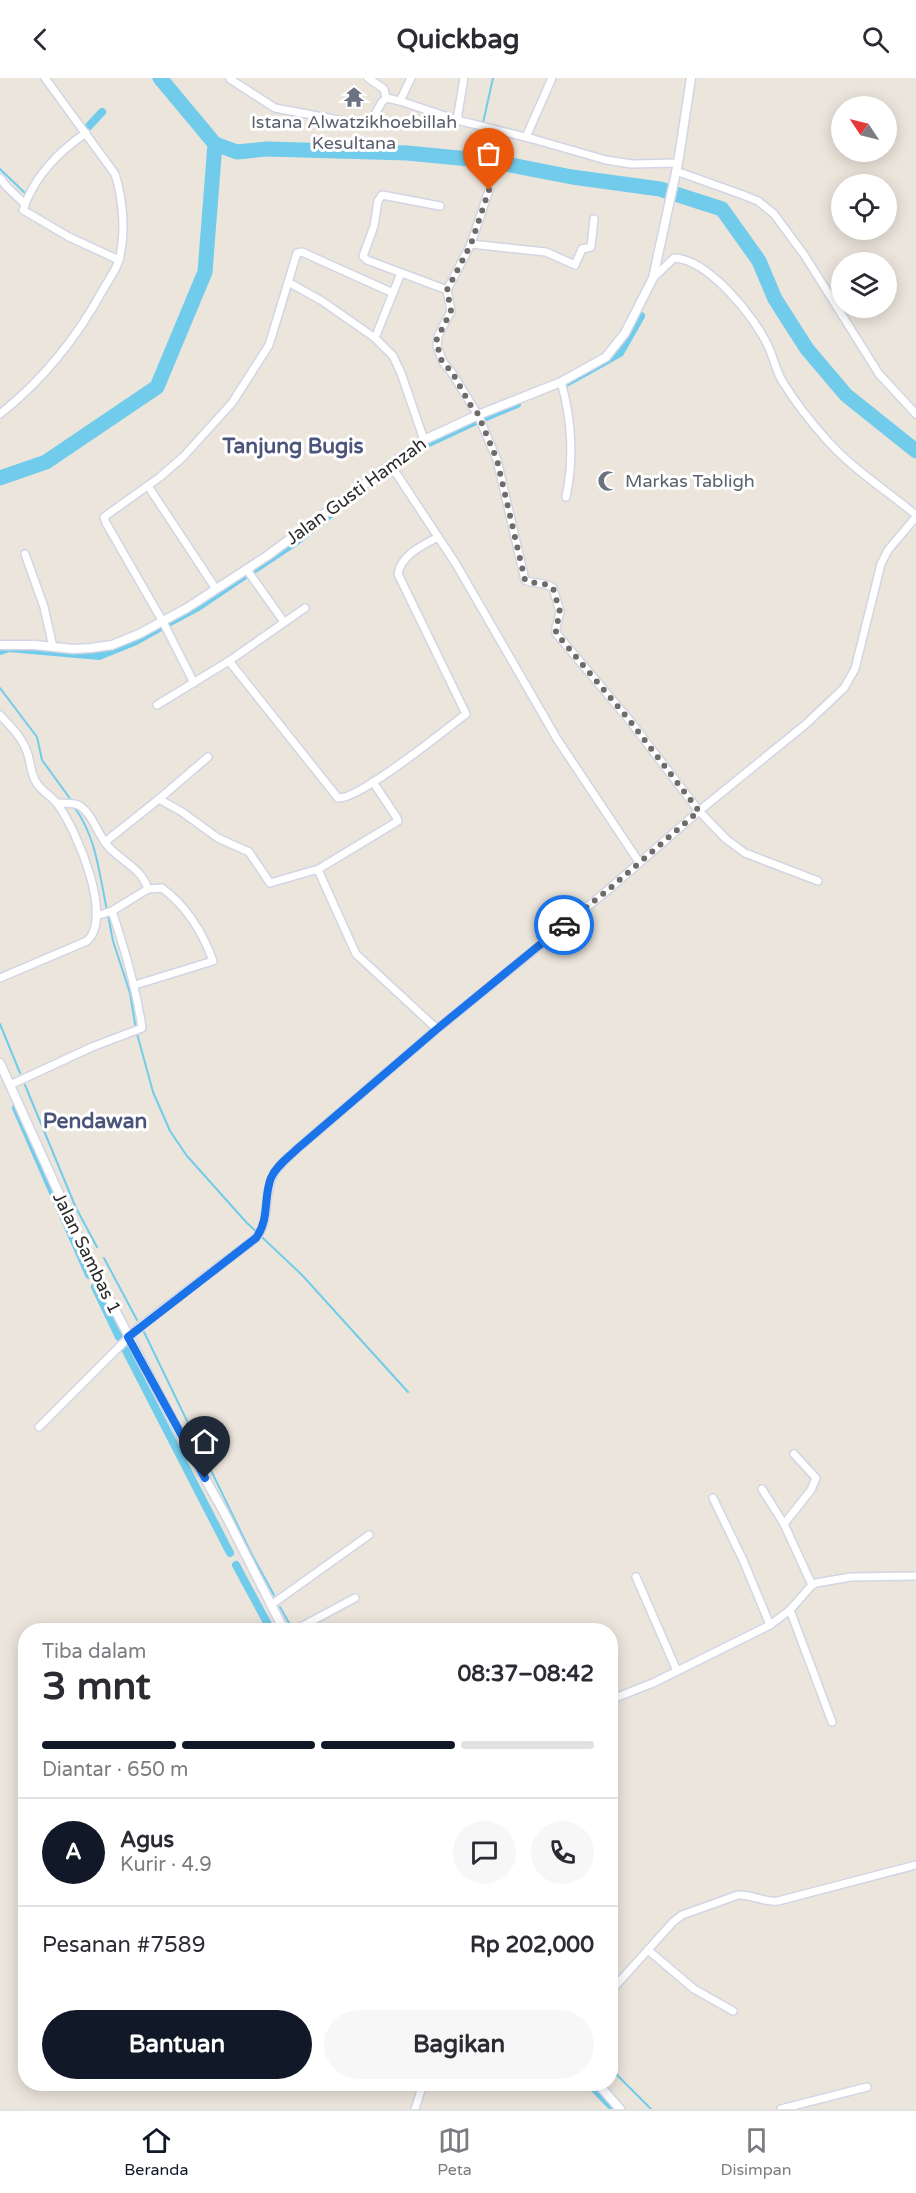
<!DOCTYPE html>
<html lang="id">
<meta charset="utf-8">
<style>
body{margin:0;font-family:"Varela Round",sans-serif;background:#f7f7f7;color:#2b2b33;height:100vh;display:flex;flex-direction:column;font-size:22px;white-space:nowrap}
*{box-sizing:border-box;margin:0}
p{font-size:20px;color:#7c7c81}
.icon{flex:none;width:33px;height:33px;fill:none;stroke:currentColor;stroke-width:2;stroke-linecap:round;stroke-linejoin:round}
.map{position:relative;flex:1;overflow:hidden}
.side{position:absolute;left:18px;top:1545px;width:600px;height:468px;display:flex;flex-direction:column;background:#fff;border-radius:24px;box-shadow:0 3px 15px #0003}
.side>*{flex:none}
.needle{width:39px;rotate:305deg}
.buttons{position:absolute;left:831px;top:18px;display:grid;gap:12px}
.buttons a{display:grid;place-items:center;width:66px;height:66px;border-radius:50%;background:#fff;box-shadow:0 3px 15px #0003;font-size:30px}
.pin{position:absolute;display:grid;place-items:center;width:51px;height:51px;color:#fff;margin:-62px -26px;border-radius:50% 50% 50% 0;rotate:-45deg;box-shadow:0 0 6px #0007}
.pin .icon{rotate:45deg}
.courier{position:absolute;display:grid;place-items:center;width:60px;height:60px;margin:-30px;border:4px solid #1a73e8;border-radius:50%;background:#fff;color:#222;box-shadow:0 2px 8px #0007}
.summary em{font-style:normal;font-weight:700}
.summary div{display:flex;flex-direction:column-reverse}
.summary{display:flex;align-items:center;justify-content:space-between;height:102px;padding:0 24px}
h1{font-size:39px;font-weight:700;line-height:45px}
.bar{display:grid;grid-template-columns:repeat(4,1fr);gap:9px 6px;align-content:center;height:72px;padding:0 24px}
.bar i{height:8px;border-radius:4px;background:#e1e1e2}
.bar .active{background:#111827}
.bar p{grid-column:span 4}
.line{display:flex;align-items:center;gap:15px;padding:0 24px;border-top:2px solid #e1e1e2}
.line div{flex:1}
.round{display:grid;place-items:center;flex:none;width:63px;height:63px;border-radius:32px;background:#f7f7f7}
.button{display:flex;gap:12px;margin-top:auto;padding:12px 24px}
.button a{flex:1;height:69px;border-radius:36px;background:#111827;color:#fff;font-size:24px;font-weight:700;line-height:69px;text-align:center}
.button a+a{background:#f7f7f7;color:#2b2b33}
header{display:flex;justify-content:space-between;align-items:center;height:78px;padding:0 24px;background:#fff;font-size:27px;font-weight:700}
.tabs{display:flex;justify-content:space-around;align-items:center;height:84px;border-top:2px solid #e1e1e2;background:#fff;font-size:16px;color:#7c7c81}
.tabs a{display:grid;justify-items:center;gap:3px}
.tabs .active{color:#111827}
.map>svg:first-child{display:block}
.lines{fill:none;stroke-linecap:round;stroke-linejoin:round}
.stream{stroke:#71ccec;stroke-width:2}
.canal{stroke:#71ccec;stroke-width:8}
.river{stroke:#71ccec;stroke-width:15}
.minor-casing{stroke:#d2d5e3;stroke-width:10}
.tertiary-casing{stroke:#d2d5e3;stroke-width:11}
.minor{stroke:#fff;stroke-width:7}
.tertiary{stroke:#fff;stroke-width:8}
.done{stroke:#6e6b68;stroke-width:6;stroke-dasharray:0 10.8}
.route{stroke:#1a73e8;stroke-width:8}
.labels{text-anchor:middle;dominant-baseline:central;stroke-width:6;stroke-linejoin:round;paint-order:stroke}
.worship-label{font-size:18px;fill:#5b616d;stroke:#fff}
.street-label{font-size:18px;fill:#2a2a2a;stroke:#fff}
.quarter-label{font-size:21px;font-weight:bold;fill:#4b547a;stroke:#fff}
</style>
<header><svg class="icon" aria-label="back" viewBox="0 0 24 24"><path d="M15 5l-7 7 7 7"/></svg>Quickbag<svg class="icon" aria-label="search" viewBox="0 0 24 24"><circle cx="10" cy="10" r="6"/><path d="M15 15l6 6"/></svg></header>
<div class="map">
<svg width="916" height="2031" viewBox="0 0 916 2031">
<rect width="100%" height="100%" fill="#ece5dc"/>
<g class="lines">
<!-- stream -->
<g class="stream">
<polyline points="475,81 493,0"/>
<polyline points="0,91 26,116"/>
<polyline points="0,610 37,659 42,682 71,722"/>
<path d="M75 730C97 761 99 796 107 832"/>
<polyline points="108,837 113,863 130,915 136,952 153,1014 170,1053 187,1078 246,1144 302,1197 408,1314"/>
<polyline points="0,946 20,995"/>
<polyline points="25,1007 76,1130 97,1169"/>
<polyline points="104,1180 137,1242"/>
<polyline points="144,1254 252,1477 274,1517"/>
<polyline points="280,1529 293,1552"/>
<polyline points="610,1990 651,2031"/>
</g>
<!-- canal -->
<g class="canal">
<polyline points="89,48 102,34"/>
<polyline points="568,304 620,275 641,238"/>
<polyline points="486,339 517,326"/>
<polyline points="414,372 474,344"/>
<polyline points="255,491 297,463 337,431"/>
<polyline points="170,544 198,529 244,498"/>
<polyline points="0,573 9,570 99,578 136,563 159,550"/>
<polyline points="16,1030 89,1197"/>
<polyline points="95,1209 119,1259"/>
<polyline points="125,1271 230,1475"/>
<polyline points="236,1487 271,1552"/>
<polyline points="590,2006 614,2031"/>
</g>
<!-- river -->
<g class="river">
<polyline points="215,66 237,74 267,71 407,75 490,83 572,99 660,111 722,131 759,183 775,221 807,271 846,317 916,373"/>
<polyline points="0,400 46,384 157,309 205,194 215,66 160,0"/>
</g>
<!-- minor casing -->
<g class="minor-casing">
<g id="minor">
<polyline points="231,0 230,1 275,30 360,46 370,45 382,24 386,20 400,23"/>
<polyline points="368,0 384,11 386,20"/>
<polyline points="411,0 400,23 457,42 533,61 606,82 632,86 678,85"/>
<polyline points="457,42 464,0"/>
<path d="M86 55C59 73 33 100 23 132L69 159 119 182"/>
<polyline points="526,59 552,0"/>
<polyline points="676,93 743,117 758,123 774,136 805,178 879,296 916,336"/>
<polyline points="0,100 7,109 25,126"/>
<path d="M489 112 471 166 447 212 451 233 438 258 437 268 443 284 452 295 478 337 497 382 525 502C534 507 544 503 553 510L560 534 556 550V555L630 643 699 733 726 761 745 775 818 803"/>
<polyline points="440,128 382,117 378,123 374,148 363,178 367,182 447,212"/>
<polyline points="471,166 546,174 575,187 582,171 591,169 594,141"/>
<path d="M653 200 674 180C708 181 755 239 768 268 774 280 776 294 784 306 796 325 810 343 825 360 851 390 886 412 916 437"/>
<polyline points="288,204 322,223 375,260 393,278 401,295 424,362"/>
<polyline points="375,260 401,195"/>
<path d="M561 304C572 341 574 382 566 419"/>
<path d="M0 336C43 302 78 258 104 210 109 201 116 192 119 182 126 155 123 121 115 96L45 0"/>
<polyline points="390,386 456,486 557,661 639,784"/>
<polyline points="148,408 216,511"/>
<polyline points="25,476 44,529 53,569"/>
<polyline points="247,492 284,544"/>
<path d="M229 583 338 720C359 722 445 652 466 636L398 496C401 477 423 467 438 459"/>
<polyline points="194,605 163,544 106,445 104,439 160,399 183,379 232,325 269,267 297,175 302,174 393,215"/>
<polyline points="157,627 229,583 305,530"/>
<path d="M0 637C10 648 22 659 27 674 31 684 30 694 36 704 41 713 52 718 58 727 76 751 114 839 87 863L0 900"/>
<polyline points="159,721 208,679"/>
<path d="M57 725C64 726 74 724 80 728 93 737 97 755 107 767 120 783 141 789 148 811L112 833 96 838"/>
<polyline points="105,764 159,721 182,734 218,760 249,774 270,805 315,792 319,794 356,876 437,951"/>
<polyline points="317,792 398,743 397,740 373,704"/>
<path d="M135 907 213 883C203 855 186 828 162 810L148 811"/>
<path d="M10 1007 92 969 142 950C136 909 125 872 112 833"/>
<path d="M39 1349 139 1249 256 1160C271 1142 263 1120 272 1100 276 1088 289 1079 297 1071L437 951 608 812 699 733 806 646 844 610 855 591 881 486 888 472 916 439"/>
<polyline points="762,1411 784,1446 812,1507"/>
<polyline points="713,1420 743,1482 770,1547"/>
<polyline points="784,1446 811,1412 816,1400 794,1376"/>
<polyline points="636,1499 677,1593"/>
<polyline points="271,1527 369,1457"/>
<polyline points="790,1532 832,1644"/>
<polyline points="295,1552 355,1520"/>
<polyline points="610,1622 653,1605 770,1547 790,1532 812,1507 816,1505 851,1499 916,1498"/>
<polyline points="648,1872 694,1911 733,1933"/>
<path d="M610 1914 673 1844 682 1837 738 1817C752 1816 764 1825 778 1823L916 1787"/>
<polyline points="415,2031 423,2006"/>
<polyline points="781,2031 867,2009"/>
</g>
</g>
<!-- tertiary casing -->
<g class="tertiary-casing">
<g id="tertiary">
<polyline points="0,567 35,567 73,571 91,570 112,567 139,556 187,530 267,478 424,362 478,337 561,304 606,279 625,255 653,200 678,85 691,0"/>
<polyline points="0,985 89,1182 173,1343 226,1438 284,1552"/>
<polyline points="598,2006 620,2031"/>
</g>
</g>
<!-- minor -->
<use href="#minor" class="minor"/>
<!-- tertiary -->
<use href="#tertiary" class="tertiary"/>
</g>
<g class="lines">
<!-- done -->
<path class="done" d="M489 112 471 166 447 212 451 233 436 263 442 284 452 294 471 328 478 336 497 382 525 502C534 507 544 503 553 510L560 534 556 550V555L630 643 699 733 608 812 564 847"/>
<!-- route -->
<path class="route" d="M205 1400 128 1259 256 1160C270 1141 263 1120 271 1100 276 1088 289 1079 297 1071L437 951 564 847"/>
</g>
<!-- icons -->
<defs>
<g id="temple-bare" transform="scale(1.62)"><path d="M0-6L5-2H3V0L6.5 2.5H4V6H1.5V3h-3V6H-4V2.5H-6.5L-3 0V-2H-5Z" fill="#6b7280" stroke="#fff" stroke-width="2.5" paint-order="stroke"/></g>
<g id="mosque-bare" transform="scale(1.62)"><path d="M3.5-4.9A6 6 0 1 0 3.5 4.9A5 5 0 1 1 3.5-4.9Z" fill="#6b7280" stroke="#fff" stroke-width="2.5" paint-order="stroke"/></g>
</defs>
<g fill-rule="evenodd">
<use href="#temple-bare" x="354" y="19"/>
<use href="#mosque-bare" x="608" y="403"/>
</g>
<g class="labels">
<!-- worship labels -->
<g class="worship-label">
<text x="354" y="44">Istana Alwatzikhoebillah<tspan x="354" dy="21">Kesultana</tspan></text>
<text x="625" y="403" text-anchor="start">Markas Tabligh</text>
</g>
<!-- street labels -->
<g class="street-label">
<text transform="translate(356 413) rotate(-36)">Jalan Gusti Hamzah</text>
<text transform="translate(87 1175) rotate(64)">Jalan Sambas 1</text>
</g>
<!-- quarter labels -->
<g class="quarter-label">
<text x="293" y="368">Tanjung Bugis</text>
<text x="95" y="1043">Pendawan</text>
</g>
</g>
</svg>
<div class="buttons">
<a><svg class="needle" viewBox="-14 -14 28 28"><path d="M0-13l5 13h-10z" fill="#e53935"/><path d="M0 13l5-13h-10z" fill="#7c7c81"/></svg></a>
<a><svg class="icon" aria-label="locate" viewBox="0 0 24 24"><circle cx="12" cy="12" r="6"/><path d="M12 2v4M12 18v4M2 12h4M18 12h4"/></svg></a>
<a><svg class="icon" aria-label="layers" viewBox="0 0 24 24"><path d="M12 4l9 5-9 5-9-5zM3 14l9 5 9-5"/></svg></a>
</div>
<div class="pin" style="left:489px;top:112px;background:#ea580c"><svg class="icon" aria-label="bag" viewBox="0 0 24 24"><path d="M5 8h14l-1 12H6zM9 8a3 3 0 0 1 6 0"/></svg></div>
<div class="pin" style="left:205px;top:1400px;background:#1f2937"><svg class="icon" aria-label="home" viewBox="0 0 24 24"><path d="M3 11l9-7 9 7M6 9v11h12V9"/></svg></div>
<div class="courier" style="left:564px;top:847px"><svg class="icon" aria-label="car" viewBox="0 0 24 24"><path d="M5 17H2v-5l4-1 3-4h7l3 4 3 1v5h-3M9 17h6M6 11h13"/><circle cx="7" cy="17" r="2"/><circle cx="17" cy="17" r="2"/></svg></div>
<section class="side">
<div class="summary"><div><h1>3 mnt</h1><p>Tiba dalam</p></div><em>08:37–08:42</em></div>
<div class="bar"><i class="active"></i><i class="active"></i><i class="active"></i><i></i><p>Diantar · 650 m</p></div>
<div class="line" style="height:108px"><b class="round" style="background:#111827;color:#fff">A</b><div><b>Agus</b><p>Kurir · 4.9</p></div><a class="round"><svg class="icon" aria-label="chat" viewBox="0 0 24 24"><path d="M4 5h16v11H9l-5 4z"/></svg></a><a class="round"><svg class="icon" aria-label="phone" viewBox="0 0 24 24"><path d="M5 4h4l2 5-3 2q2 4 5 5l2-3 5 2v4C11 20 4 13 5 4z"/></svg></a></div>
<div class="line" style="height:78px"><div>Pesanan #7589</div><b>Rp 202,000</b></div>
<div class="button"><a>Bantuan</a><a>Bagikan</a></div>
</section>
</div>
<nav class="tabs">
<a class="active"><svg class="icon" aria-label="home" viewBox="0 0 24 24"><path d="M3 11l9-7 9 7M6 9v11h12V9"/></svg>Beranda</a>
<a><svg class="icon" aria-label="map" viewBox="0 0 24 24"><path d="M3 6l6-2 6 2 6-2v14l-6 2-6-2-6 2zM9 4v14M15 6v14"/></svg>Peta</a>
<a><svg class="icon" aria-label="saved" viewBox="0 0 24 24"><path d="M7 4h10v16l-5-4-5 4z"/></svg>Disimpan</a>
</nav>
